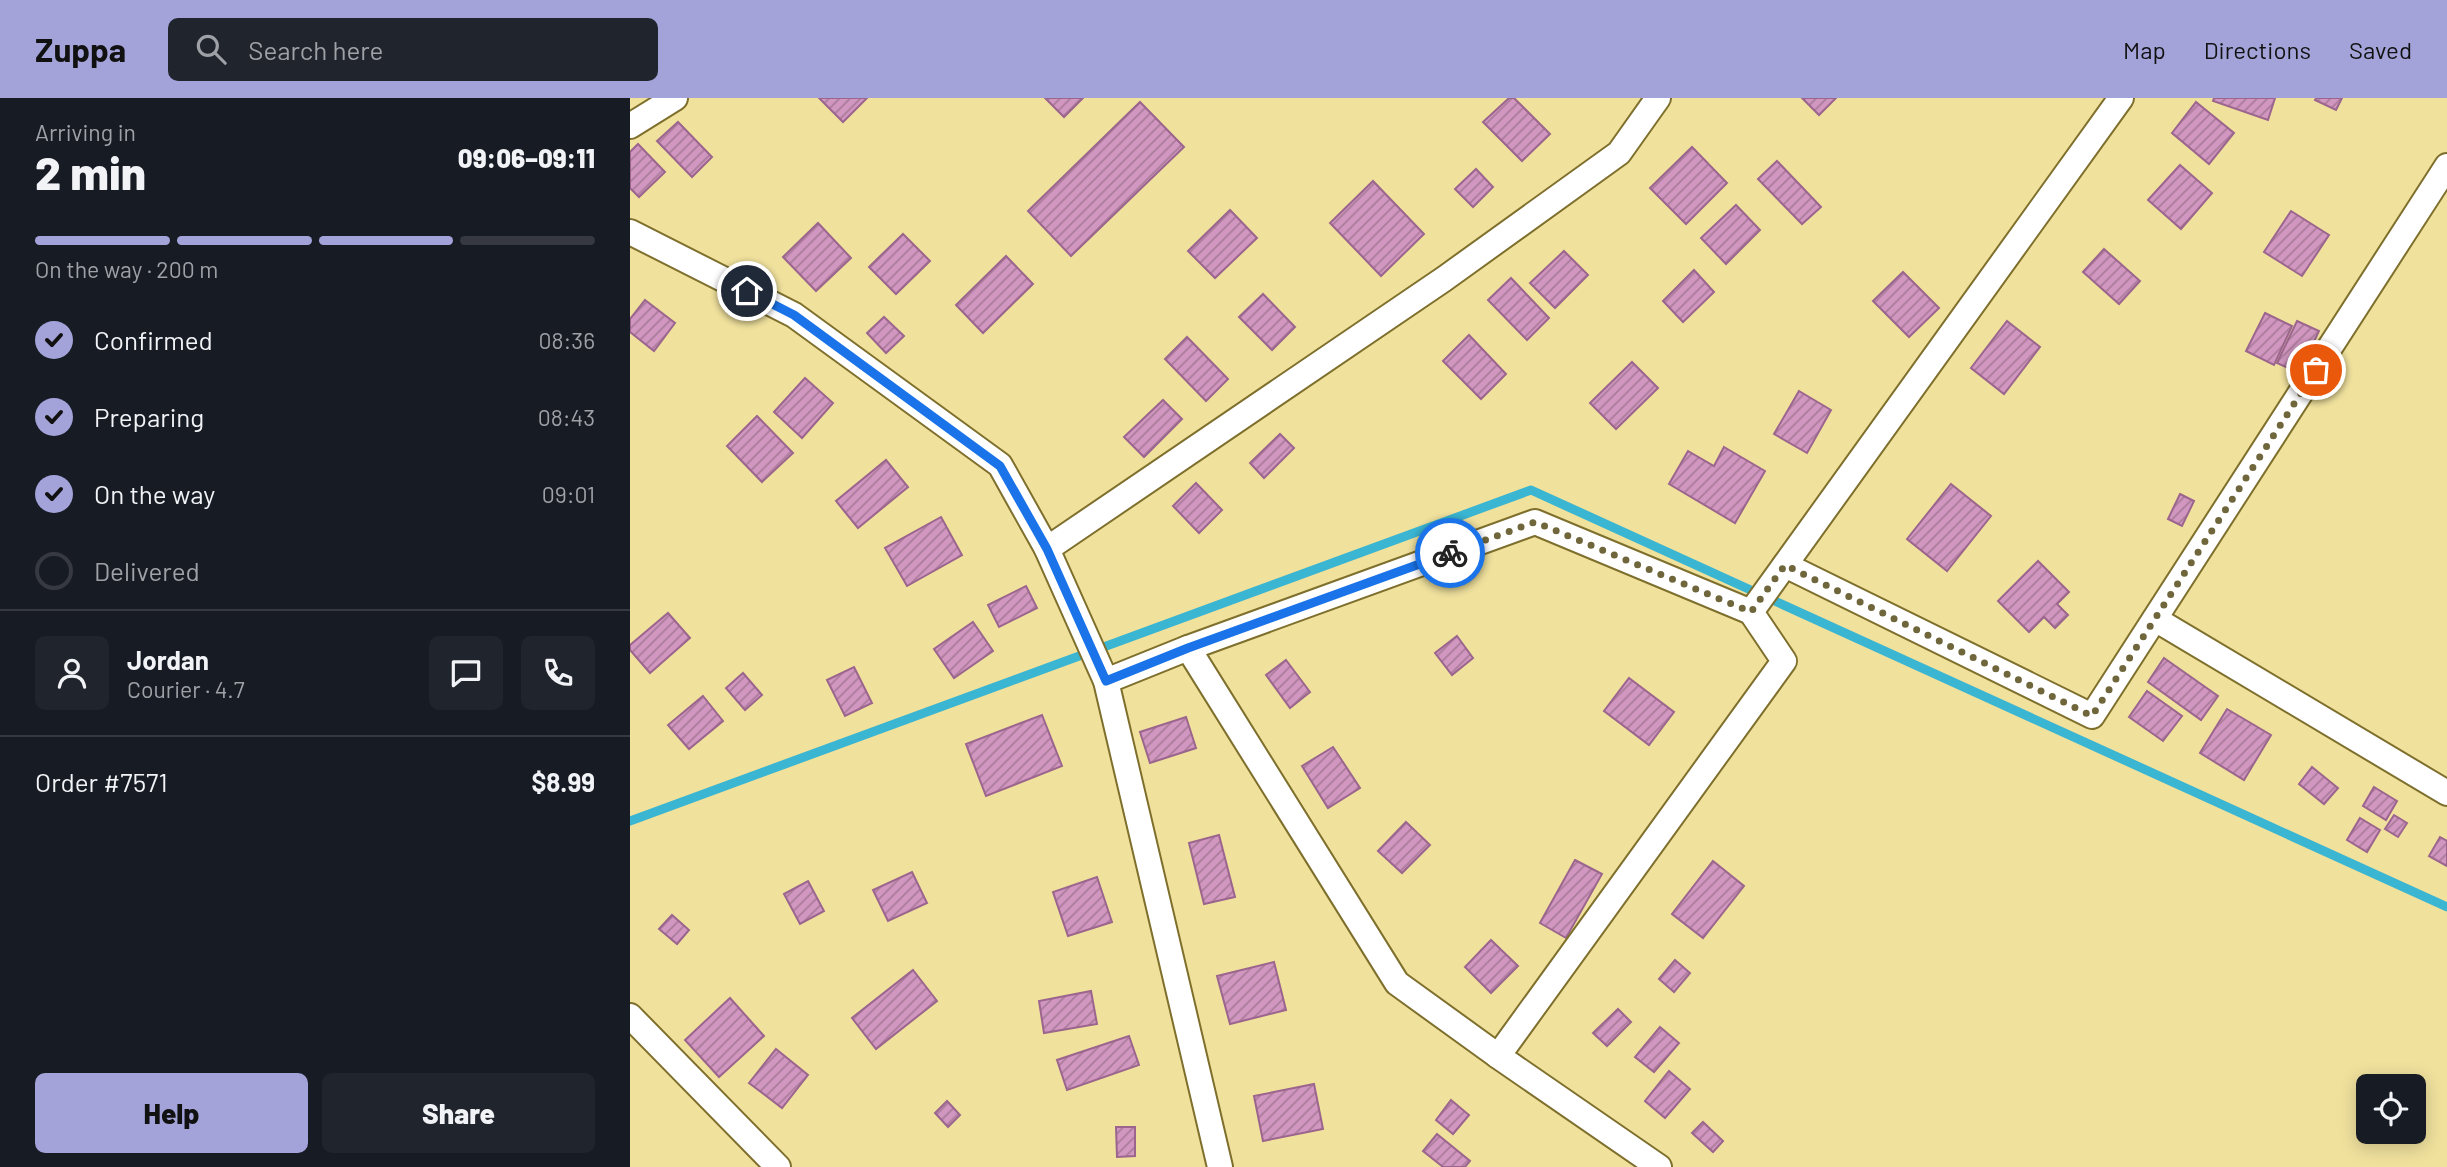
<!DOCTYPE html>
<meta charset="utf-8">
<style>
body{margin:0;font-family:Barlow,sans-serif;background:#20242c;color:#f1f3f6;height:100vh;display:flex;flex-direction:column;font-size:26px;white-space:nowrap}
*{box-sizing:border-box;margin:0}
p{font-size:23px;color:#9ea1a6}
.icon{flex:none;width:38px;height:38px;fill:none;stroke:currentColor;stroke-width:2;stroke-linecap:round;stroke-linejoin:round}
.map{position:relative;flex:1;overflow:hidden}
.panel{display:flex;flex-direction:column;background:#171b24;width:630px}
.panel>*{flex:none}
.tools{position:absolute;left:1726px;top:976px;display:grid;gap:14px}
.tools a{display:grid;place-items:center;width:70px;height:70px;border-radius:10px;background:#171b24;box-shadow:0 4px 18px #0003;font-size:35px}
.pin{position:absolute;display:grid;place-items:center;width:60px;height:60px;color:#fff;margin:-30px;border:4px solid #fff;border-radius:50%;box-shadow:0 2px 7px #0007}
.courier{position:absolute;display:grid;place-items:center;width:70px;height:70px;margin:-35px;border:5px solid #1a73e8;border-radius:50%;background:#fff;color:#222;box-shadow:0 2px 9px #0007}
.overview em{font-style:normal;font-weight:800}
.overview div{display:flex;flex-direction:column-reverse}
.overview{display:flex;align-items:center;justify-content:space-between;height:119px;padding:0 35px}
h1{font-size:46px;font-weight:800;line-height:52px}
.bar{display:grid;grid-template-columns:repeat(4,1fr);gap:10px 7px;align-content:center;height:84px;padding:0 35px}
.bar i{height:9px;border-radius:5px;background:#363941}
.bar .selected{background:#a3a3da}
.bar p{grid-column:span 4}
.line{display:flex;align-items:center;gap:18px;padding:0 35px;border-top:2px solid #363941}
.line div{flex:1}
.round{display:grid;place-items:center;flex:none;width:74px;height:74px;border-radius:10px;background:#20242c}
ol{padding:0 35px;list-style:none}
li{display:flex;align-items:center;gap:21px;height:77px}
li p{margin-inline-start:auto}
li .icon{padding:7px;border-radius:50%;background:#a3a3da;color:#111;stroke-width:4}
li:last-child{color:#9ea1a6}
li i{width:38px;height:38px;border:4px solid #363941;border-radius:50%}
.primary-button{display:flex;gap:14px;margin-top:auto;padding:14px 35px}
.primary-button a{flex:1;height:80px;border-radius:10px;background:#a3a3da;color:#111;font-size:28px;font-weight:800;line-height:80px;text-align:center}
.primary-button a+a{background:#20242c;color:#f1f3f6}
header{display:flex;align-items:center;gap:42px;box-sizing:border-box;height:98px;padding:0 35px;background:#a3a3da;color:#111}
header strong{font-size:33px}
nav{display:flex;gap:38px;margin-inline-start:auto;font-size:24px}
.search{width:490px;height:63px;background:#20242c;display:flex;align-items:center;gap:18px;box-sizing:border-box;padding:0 24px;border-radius:10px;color:#9ea1a6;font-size:26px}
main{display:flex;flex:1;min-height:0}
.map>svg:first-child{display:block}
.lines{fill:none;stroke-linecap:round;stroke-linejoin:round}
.stream{stroke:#3ab5d2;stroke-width:9}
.building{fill:url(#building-hatch);stroke:#9b658d;stroke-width:2}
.street-casing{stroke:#7e6f2d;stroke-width:28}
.street{stroke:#fff;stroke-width:24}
.done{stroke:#6f663c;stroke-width:7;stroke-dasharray:0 12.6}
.route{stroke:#1a73e8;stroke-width:9}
</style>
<header>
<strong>Zuppa</strong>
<div class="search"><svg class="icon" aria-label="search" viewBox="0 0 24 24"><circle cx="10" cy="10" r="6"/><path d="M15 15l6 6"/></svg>Search here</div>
<nav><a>Map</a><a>Directions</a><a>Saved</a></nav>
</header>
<main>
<section class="panel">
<div class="overview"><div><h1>2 min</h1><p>Arriving in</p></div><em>09:06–09:11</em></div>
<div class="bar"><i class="selected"></i><i class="selected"></i><i class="selected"></i><i></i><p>On the way · 200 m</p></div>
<ol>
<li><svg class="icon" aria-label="check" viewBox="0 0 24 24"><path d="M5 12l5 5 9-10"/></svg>Confirmed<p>08:36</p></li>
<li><svg class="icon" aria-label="check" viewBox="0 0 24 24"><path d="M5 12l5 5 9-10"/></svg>Preparing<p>08:43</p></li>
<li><svg class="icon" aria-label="check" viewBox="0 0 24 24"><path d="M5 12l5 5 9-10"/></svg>On the way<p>09:01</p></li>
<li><i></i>Delivered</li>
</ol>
<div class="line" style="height:126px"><a class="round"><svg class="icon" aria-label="person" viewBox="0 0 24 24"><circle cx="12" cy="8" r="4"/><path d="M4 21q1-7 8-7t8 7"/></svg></a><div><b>Jordan</b><p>Courier · 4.7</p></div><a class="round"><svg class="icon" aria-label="chat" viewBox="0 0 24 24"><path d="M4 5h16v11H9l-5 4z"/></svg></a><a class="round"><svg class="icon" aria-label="phone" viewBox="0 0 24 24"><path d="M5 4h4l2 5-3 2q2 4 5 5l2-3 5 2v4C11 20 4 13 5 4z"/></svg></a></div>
<div class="line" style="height:91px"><div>Order #7571</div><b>$8.99</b></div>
<div class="primary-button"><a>Help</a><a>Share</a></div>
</section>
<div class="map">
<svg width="1817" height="1069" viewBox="0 0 1817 1069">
<defs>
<pattern id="building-hatch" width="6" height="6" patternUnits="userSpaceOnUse" patternTransform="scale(1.75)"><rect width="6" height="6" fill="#d197c0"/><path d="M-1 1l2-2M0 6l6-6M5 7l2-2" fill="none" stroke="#aa7b9a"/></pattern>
</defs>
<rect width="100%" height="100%" fill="#f0e19d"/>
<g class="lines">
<!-- stream -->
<polyline class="stream" points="0,723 901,392 1817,809"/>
</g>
<!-- building -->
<g class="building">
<polygon points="189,0 237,0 213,24"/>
<polygon points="415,0 453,0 434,19"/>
<polygon points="879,0 884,0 920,36 892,63 853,24"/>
<polygon points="1172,0 1206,0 1189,17"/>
<polygon points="1584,0 1645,0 1638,22 1583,3"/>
<polygon points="1686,0 1712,0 1706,12 1685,2"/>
<polygon points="510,4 554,49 441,158 398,113"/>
<polygon points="1566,4 1604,35 1579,66 1542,35"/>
<polygon points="48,24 82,59 62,79 27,43"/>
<polygon points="8,46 35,74 9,99 0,90 0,54"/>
<polygon points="1062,49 1097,85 1056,126 1020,90"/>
<polygon points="1147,63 1191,109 1172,126 1128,81"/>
<polygon points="1550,67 1582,95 1551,131 1518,102"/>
<polygon points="846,71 863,89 843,109 825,91"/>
<polygon points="743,83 794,136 751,178 700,125"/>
<polygon points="1106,107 1130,132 1096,166 1071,140"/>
<polygon points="600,112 627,140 585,180 558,153"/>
<polygon points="1661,113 1699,137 1672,178 1634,154"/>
<polygon points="188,125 221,160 186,193 153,159"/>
<polygon points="273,136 300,163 266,196 239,169"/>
<polygon points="1474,151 1510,183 1489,206 1453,174"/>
<polygon points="934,153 958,177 925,210 900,185"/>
<polygon points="376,158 403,186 353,235 326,207"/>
<polygon points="1064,172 1084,194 1053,224 1033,203"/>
<polygon points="1273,174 1309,210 1279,239 1243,203"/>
<polygon points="881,180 919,220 897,242 858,202"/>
<polygon points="633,196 665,229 642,252 609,219"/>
<polygon points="15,202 45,225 24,253 0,234 0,221"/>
<polygon points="1635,215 1662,228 1644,267 1616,253"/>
<polygon points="254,219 274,238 256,255 237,235"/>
<polygon points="1377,223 1410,249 1374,296 1341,270"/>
<polygon points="1667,223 1689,233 1669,275 1647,265"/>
<polygon points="839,237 876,276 851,301 813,263"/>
<polygon points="557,239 598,281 576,303 535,261"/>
<polygon points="1002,264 1028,290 986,331 960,305"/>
<polygon points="175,280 203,305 172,340 144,314"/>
<polygon points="1169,293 1201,312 1177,355 1144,336"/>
<polygon points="533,302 552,321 514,359 494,339"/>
<polygon points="127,318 163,355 132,384 97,348"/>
<polygon points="650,336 664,350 634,380 620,365"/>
<polygon points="1094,349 1135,373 1105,425 1039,386 1058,353 1084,368"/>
<polygon points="256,362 278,389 228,430 206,403"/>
<polygon points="566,385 592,412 569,435 543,408"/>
<polygon points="1321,386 1361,418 1317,473 1277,441"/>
<polygon points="1550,396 1564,403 1552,428 1538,421"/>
<polygon points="311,419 332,457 277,488 255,450"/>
<polygon points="1408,463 1439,494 1427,506 1438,517 1425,530 1414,519 1399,534 1368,503"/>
<polygon points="396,488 407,510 369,529 358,507"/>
<polygon points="38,515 60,540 20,575 0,552 0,547"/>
<polygon points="343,524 363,553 324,580 304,551"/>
<polygon points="827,538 843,560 822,577 805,555"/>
<polygon points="1534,560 1588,598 1571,622 1518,584"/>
<polygon points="656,562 680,594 660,610 636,577"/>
<polygon points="224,569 242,605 215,618 197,582"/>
<polygon points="113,575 132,597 115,612 96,590"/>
<polygon points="999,580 1044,614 1019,647 974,613"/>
<polygon points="1517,593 1552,618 1533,643 1499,619"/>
<polygon points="73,598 93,623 59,651 38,627"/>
<polygon points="1597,611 1641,637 1614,682 1570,655"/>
<polygon points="412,617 432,668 356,698 336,646"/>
<polygon points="556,619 566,650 520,665 510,634"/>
<polygon points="703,649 730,690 698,710 672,668"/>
<polygon points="1682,669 1708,690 1694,706 1669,686"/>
<polygon points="1744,689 1767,703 1756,722 1733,708"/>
<polygon points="1764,717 1777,725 1768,739 1755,731"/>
<polygon points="1730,720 1750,732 1737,754 1717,742"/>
<polygon points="776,724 800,747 772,775 748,753"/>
<polygon points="589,737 605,799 574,806 559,745"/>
<polygon points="1810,739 1817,743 1817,768 1799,758"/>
<polygon points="945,762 972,776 936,840 910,825"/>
<polygon points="1083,763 1114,788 1073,840 1042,816"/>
<polygon points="282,774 297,805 258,823 243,792"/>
<polygon points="467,779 482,824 438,838 423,794"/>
<polygon points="178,783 194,813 170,826 154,796"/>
<polygon points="42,817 59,832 47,846 29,831"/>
<polygon points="861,842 888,868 861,895 835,869"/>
<polygon points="1045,862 1060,875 1044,894 1029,881"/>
<polygon points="644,864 656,912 600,926 587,878"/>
<polygon points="283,872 307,903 246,951 222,920"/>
<polygon points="461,893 467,926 414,935 409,903"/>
<polygon points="100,900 134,938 89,979 55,942"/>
<polygon points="988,911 1001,924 977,948 963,935"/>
<polygon points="1030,929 1049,945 1024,974 1005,959"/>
<polygon points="499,938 509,967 437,992 427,962"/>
<polygon points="146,951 178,977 152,1010 119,985"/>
<polygon points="1039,973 1060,991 1035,1020 1015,1003"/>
<polygon points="684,986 693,1031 633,1043 624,998"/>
<polygon points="821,1002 839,1017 823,1036 806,1022"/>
<polygon points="317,1003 330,1017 318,1029 305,1015"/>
<polygon points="1073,1024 1093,1043 1083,1054 1062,1035"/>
<polygon points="486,1029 505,1029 505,1058 487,1059"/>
<polygon points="807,1036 840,1063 835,1069 813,1069 793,1053"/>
</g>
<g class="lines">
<!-- street casing -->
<g class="street-casing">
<g id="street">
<polyline points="0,28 45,0"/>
<polyline points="0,134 164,217 370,367 417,451 476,583 590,1069"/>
<polyline points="417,451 814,181 989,55 1028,0"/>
<polyline points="1155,467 1462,618 1817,68"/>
<polyline points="1525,521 1817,695"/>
<polyline points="558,550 767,885 868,958 1154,563 1121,514"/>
<polyline points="476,583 558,550 905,424 1121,514 1491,0"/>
<polyline points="0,918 148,1069"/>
<polyline points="868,958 1029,1069"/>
</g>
</g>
<!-- street -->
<use href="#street" class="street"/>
</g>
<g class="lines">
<!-- done -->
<polyline class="done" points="820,455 905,424 1121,514 1155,467 1462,618 1686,272"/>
<!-- route -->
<polyline class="route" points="117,193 164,217 370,368 417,451 476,583 558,550 820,455"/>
</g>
</svg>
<div class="tools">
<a><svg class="icon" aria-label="locate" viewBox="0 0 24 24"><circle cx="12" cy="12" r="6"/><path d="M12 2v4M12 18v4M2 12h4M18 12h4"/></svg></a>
</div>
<div class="pin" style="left:1686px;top:272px;background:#ea580c"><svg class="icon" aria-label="bag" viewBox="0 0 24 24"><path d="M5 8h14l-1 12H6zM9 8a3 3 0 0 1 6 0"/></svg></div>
<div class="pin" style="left:117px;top:193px;background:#1f2937"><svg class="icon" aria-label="home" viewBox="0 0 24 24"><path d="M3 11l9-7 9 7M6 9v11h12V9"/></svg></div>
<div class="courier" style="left:820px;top:455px"><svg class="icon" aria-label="bike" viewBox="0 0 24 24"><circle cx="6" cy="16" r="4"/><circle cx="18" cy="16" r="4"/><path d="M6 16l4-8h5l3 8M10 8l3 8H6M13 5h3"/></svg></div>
</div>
</main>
